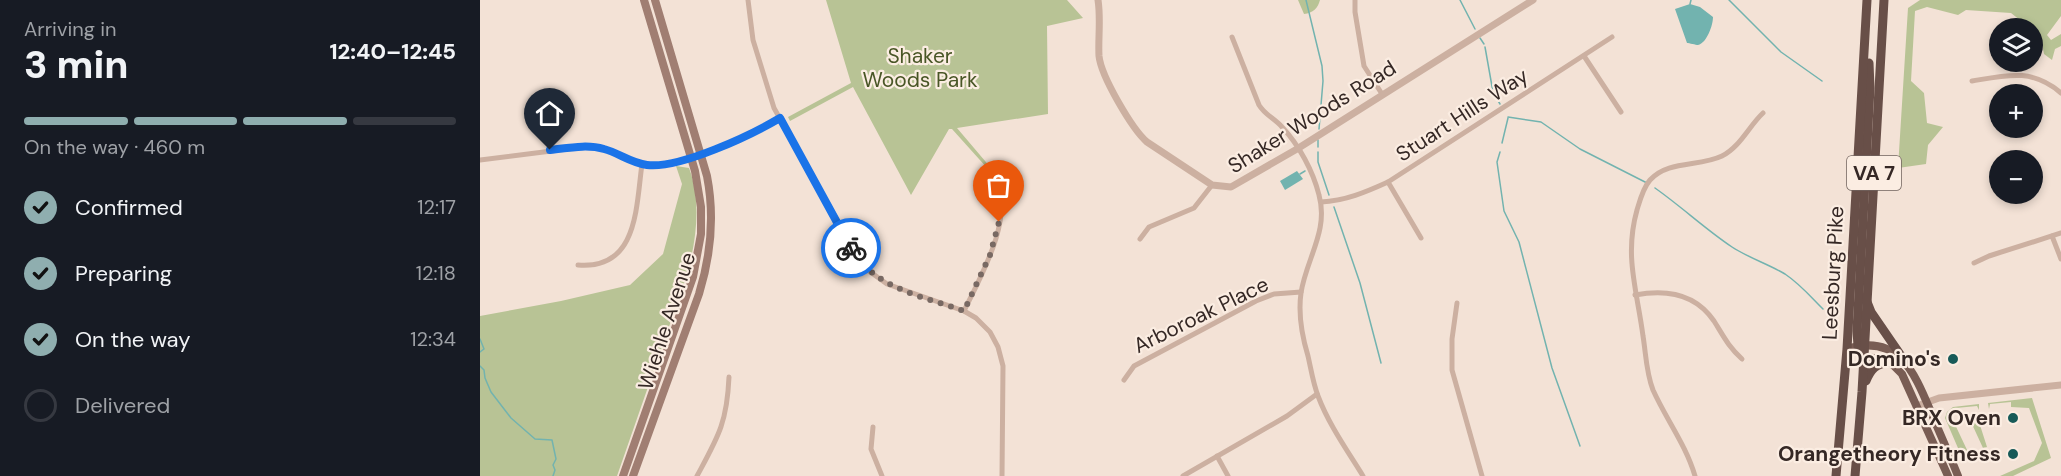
<!DOCTYPE html>
<meta charset="utf-8">
<style>
body{margin:0;font-family:"DM Sans",sans-serif;background:#20242c;color:#f1f3f6;height:100vh;display:flex;flex-direction:column;font-size:22px;white-space:nowrap}
*{box-sizing:border-box;margin:0}
p{font-size:20px;color:#9ea1a6}
.icon{flex:none;width:33px;height:33px;fill:none;stroke:currentColor;stroke-width:2;stroke-linecap:round;stroke-linejoin:round}
.map{position:relative;flex:1;overflow:hidden}
.side{display:flex;flex-direction:column;background:#171b24;width:480px}
.side>*{flex:none}
.tools{position:absolute;left:1509px;top:18px;display:grid;gap:12px}
.tools a{display:grid;place-items:center;width:54px;height:54px;border-radius:50%;background:#171b24;box-shadow:0 3px 9px #0003;font-size:30px}
.pin{position:absolute;display:grid;place-items:center;width:51px;height:51px;color:#fff;margin:-62px -26px;border-radius:50% 50% 50% 0;rotate:-45deg;box-shadow:0 0 6px #0007}
.pin .icon{rotate:45deg}
.courier{position:absolute;display:grid;place-items:center;width:60px;height:60px;margin:-30px;border:4px solid #1a73e8;border-radius:50%;background:#fff;color:#222;box-shadow:0 2px 8px #0007}
.head em{font-style:normal;font-weight:800}
.head div{display:flex;flex-direction:column-reverse}
.head{display:flex;align-items:center;justify-content:space-between;height:102px;padding:0 24px}
h1{font-size:39px;font-weight:800;line-height:45px}
.bar{display:grid;grid-template-columns:repeat(4,1fr);gap:9px 6px;align-content:center;height:72px;padding:0 24px}
.bar i{height:8px;border-radius:4px;background:#363941}
.bar .on{background:#8faeaf}
.bar p{grid-column:span 4}
ol{padding:0 24px;list-style:none}
li{display:flex;align-items:center;gap:18px;height:66px}
li p{margin-inline-start:auto}
li .icon{padding:6px;border-radius:50%;background:#8faeaf;color:#111;stroke-width:4}
li:last-child{color:#9ea1a6}
li i{width:33px;height:33px;border:3px solid #363941;border-radius:50%}
main{display:flex;flex:1;min-height:0}
.map>svg:first-child{display:block}
.green{fill:#b8c395}
.water{fill:#72b3af}
.lines{fill:none;stroke-linecap:round;stroke-linejoin:round}
.stream{stroke:#72b3af;stroke-width:1.5}
.minor{stroke:#ccb0a1;stroke-width:5}
.tertiary{stroke:#ccb0a1;stroke-width:7}
.secondary{stroke:#a07e72;stroke-width:8}
.primary{stroke:#795d54;stroke-width:8}
.trunk{stroke:#684f48;stroke-width:9}
.done{stroke:#786963;stroke-width:6;stroke-dasharray:0 10.8}
.route{stroke:#1a73e8;stroke-width:8}
.poi-dot{fill:#175a58;stroke:#fbede2;stroke-width:2}
.labels{text-anchor:middle;dominant-baseline:central;stroke-width:4.5;stroke-linejoin:round;paint-order:stroke}
.shield{fill:#fbede2;stroke:#70635e;stroke-width:1.5}
.shield-label{font-size:20px;font-weight:bold;fill:#352825}
.park-label{font-size:21px;fill:#495626;stroke:#fbede2}
.street-label{font-size:21px;fill:#352825;stroke:#fbede2}
.poi-label{font-size:21px;font-weight:bold;fill:#352825;stroke:#fbede2;text-anchor:end}
</style>
<main>
<section class="side">
<div class="head"><div><h1>3 min</h1><p>Arriving in</p></div><em>12:40–12:45</em></div>
<div class="bar"><i class="on"></i><i class="on"></i><i class="on"></i><i></i><p>On the way · 460 m</p></div>
<ol>
<li><svg class="icon" aria-label="check" viewBox="0 0 24 24"><path d="M5 12l5 5 9-10"/></svg>Confirmed<p>12:17</p></li>
<li><svg class="icon" aria-label="check" viewBox="0 0 24 24"><path d="M5 12l5 5 9-10"/></svg>Preparing<p>12:18</p></li>
<li><svg class="icon" aria-label="check" viewBox="0 0 24 24"><path d="M5 12l5 5 9-10"/></svg>On the way<p>12:34</p></li>
<li><i></i>Delivered</li>
</ol>
</section>
<div class="map">
<svg width="1581" height="476" viewBox="0 0 1581 476">
<rect width="100%" height="100%" fill="#f3e2d6"/>
<!-- green -->
<g class="green">
<polygon points="346,0 587,0 603,18 567,26 568,114 477,128 511,168 508,169 472,129 469,129 431,195 373,87 310,121 308,117 371,83"/>
<path d="M818 0H840C838 8 833 13 824 14Z"/>
<polygon points="1440,0 1581,0 1581,16 1567,35 1571,40 1581,34 1581,46 1575,49 1572,60 1564,54 1561,38 1553,31 1552,28 1550,28 1531,13 1486,10 1478,15 1447,7 1435,11 1431,81 1444,93 1447,123 1463,127 1448,145 1446,164 1418,168 1428,8"/>
<path d="M196 166 209 168C222 202 216 241 207 275L137 476H0V316L81 301 150 285 183 254 202 184Z"/>
<polygon points="1552,398 1571,458 1533,476 1520,476 1554,461 1562,443 1549,408 1531,407 1531,402 1510,404 1509,409 1508,403"/>
<polygon points="1499,404 1499,410 1497,406 1476,408 1476,413 1471,416 1488,452 1481,455 1465,418 1467,412 1473,407"/>
<polygon points="1502,417 1503,421 1499,422 1507,447 1503,448 1491,422 1501,420"/>
</g>
<!-- water -->
<g class="water">
<path d="M1210 4 1220 7 1233 17C1233 25 1227 43 1218 45 1216 45 1209 43 1207 43L1195 9Z"/>
<polygon points="817,171 823,179 805,190 800,181"/>
</g>
<g class="lines">
<!-- stream -->
<g class="stream">
<polyline points="826,0 842,66 843,81 839,129"/>
<polyline points="980,0 995,29"/>
<polyline points="1249,0 1301,52 1342,81"/>
<polyline points="1210,4 1211,0"/>
<polyline points="1000,38 1004,44"/>
<polyline points="1005,47 1013,92 1020,104"/>
<polyline points="1028,117 1061,122 1100,149 1167,183"/>
<polyline points="1022,143 1028,118"/>
<polyline points="838,147 838,140"/>
<polyline points="838,152 838,162 849,195"/>
<polyline points="1020,152 1017,162 1024,211 1039,242 1072,368 1100,446"/>
<polyline points="820,174 825,171"/>
<path d="M1175 188C1202 207 1225 229 1252 247 1269 258 1288 264 1305 274 1320 284 1331 297 1343 309"/>
<polyline points="854,207 880,283 901,363"/>
<polyline points="0,339 4,349 0,352"/>
<polyline points="0,366 4,370 5,378 11,392 31,418 55,439 72,440 76,459 73,465 75,470 73,476"/>
</g>
<!-- minor -->
<g class="minor">
<polyline points="268,0 273,40 294,108 380,261 389,271 407,284 484,311 496,318 510,332 518,347 523,366 522,476"/>
<polyline points="875,0 875,12 884,66 902,94"/>
<path d="M752 37 779 105C785 115 794 118 802 127 819 145 833 171 839 195 849 231 826 259 821 293 818 314 822 336 828 356 831 369 833 383 838 396 849 425 867 450 883 476"/>
<polyline points="1104,56 1141,112"/>
<path d="M1492 81C1527 75 1552 68 1581 93"/>
<path d="M0 160 111 146C132 148 148 163 169 165 202 168 271 136 300 118"/>
<polyline points="908,182 941,238"/>
<path d="M841 202C865 201 886 192 908 182L1132 37"/>
<polyline points="1572,236 1581,259"/>
<polyline points="660,239 669,227 714,208 732,185"/>
<polyline points="1494,263 1509,256 1581,233"/>
<path d="M98 265C158 270 156 207 162 164"/>
<path d="M1155 295C1186 289 1215 293 1234 321 1244 337 1248 346 1262 359"/>
<polyline points="977,303 972,339 972,370 1002,476"/>
<path d="M484 311C501 276 535 217 516 179"/>
<polyline points="644,380 654,366 776,301 794,294 821,292"/>
<polyline points="393,427 391,449 402,476"/>
<polyline points="737,456 748,476"/>
<path d="M217 476C238 437 247 423 249 377"/>
<polyline points="703,476 807,416 837,394"/>
<path d="M1215 476C1206 445 1186 419 1173 390 1166 372 1166 354 1163 336 1157 290 1144 256 1157 210 1160 200 1163 188 1170 180 1188 160 1219 167 1242 156 1260 147 1269 126 1283 113"/>
</g>
<!-- tertiary -->
<g class="tertiary">
<path d="M618 0C621 19 618 38 619 56 621 76 652 129 667 142L732 185 751 187 817 149 1053 0"/>
<polyline points="1437,406 1459,398 1581,385"/>
</g>
<!-- secondary -->
<g class="secondary">
<polyline points="143,476 213,277 221,234 221,207 215,171 164,0"/>
<path d="M153 476 219 294C231 255 235 217 227 176L175 0"/>
</g>
<!-- primary -->
<g class="primary">
<path d="M1367 349C1421 332 1436 377 1453 417 1461 436 1470 456 1478 476"/>
<polyline points="1384,356 1410,362 1422,374 1468,476"/>
</g>
<!-- trunk -->
<g class="trunk">
<polyline points="1387,302 1391,312 1426,363"/>
<polyline points="1384,356 1378,346 1377,331 1390,88 1389,63"/>
<path d="M1386 381C1391 368 1396 364 1410 362"/>
<polyline points="1356,476 1367,349 1387,0"/>
<polyline points="1375,476 1382,392 1404,0"/>
</g>
</g>
<g class="lines">
<!-- done -->
<path class="done" d="M371 248C395 289 442 296 484 311L510 255 519 222"/>
<!-- route -->
<path class="route" d="M70 150C88 148 107 144 124 149 139 153 151 163 167 165 200 169 271 135 300 118L371 248"/>
</g>
<!-- markers -->
<g class="poi-dot">
<circle cx="1473" cy="359" r="6"/>
<circle cx="1533" cy="418" r="6"/>
<circle cx="1533" cy="454" r="6"/>
</g>
<g class="labels">
<!-- shield labels -->
<rect class="shield" x="1367" y="156" width="54" height="34" rx="4.5"/>
<g class="shield-label">
<text x="1394" y="173">VA 7</text>
</g>
<!-- park labels -->
<g class="park-label">
<text x="440" y="56">Shaker<tspan x="440" dy="24">Woods Park</tspan></text>
</g>
<!-- street labels -->
<g class="street-label">
<text transform="translate(982 115) rotate(-33)">Stuart Hills Way</text>
<text transform="translate(832 117) rotate(-32)">Shaker Woods Road</text>
<text transform="translate(1353 273) rotate(-87)">Leesburg Pike</text>
<text transform="translate(721 315) rotate(-26)">Arboroak Place</text>
<text transform="translate(187 321) rotate(-72)">Wiehle Avenue</text>
</g>
<!-- poi labels -->
<g class="poi-label">
<text x="1461" y="359">Domino's</text>
<text x="1521" y="418">BRX Oven</text>
<text x="1521" y="454">Orangetheory Fitness</text>
</g>
</g>
</svg>
<div class="tools">
<a><svg class="icon" aria-label="layers" viewBox="0 0 24 24"><path d="M12 4l9 5-9 5-9-5zM3 14l9 5 9-5"/></svg></a>
<a>+</a>
<a>−</a>
</div>
<div class="pin" style="left:519px;top:222px;background:#ea580c"><svg class="icon" aria-label="bag" viewBox="0 0 24 24"><path d="M5 8h14l-1 12H6zM9 8a3 3 0 0 1 6 0"/></svg></div>
<div class="pin" style="left:70px;top:150px;background:#1f2937"><svg class="icon" aria-label="home" viewBox="0 0 24 24"><path d="M3 11l9-7 9 7M6 9v11h12V9"/></svg></div>
<div class="courier" style="left:371px;top:248px"><svg class="icon" aria-label="bike" viewBox="0 0 24 24"><circle cx="6" cy="16" r="4"/><circle cx="18" cy="16" r="4"/><path d="M6 16l4-8h5l3 8M10 8l3 8H6M13 5h3"/></svg></div>
</div>
</main>
